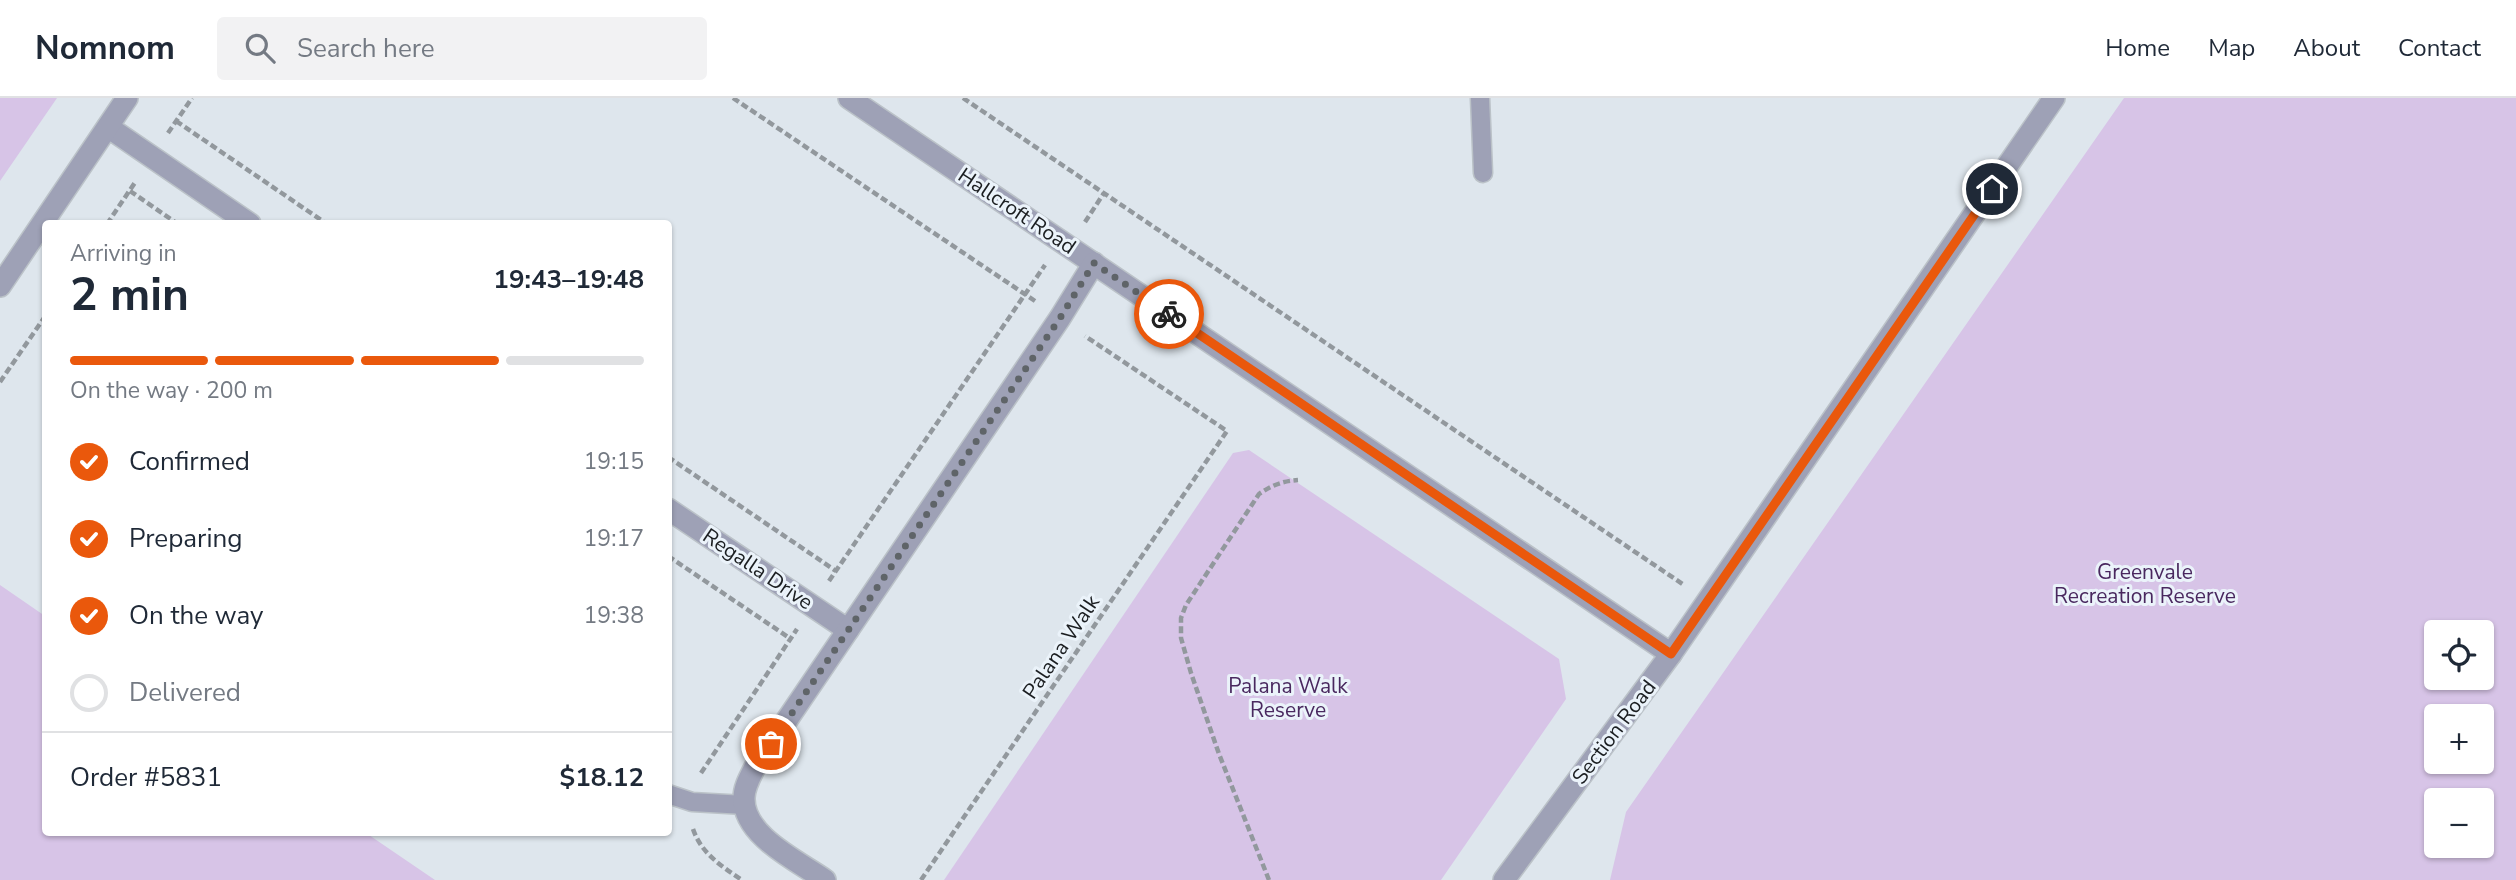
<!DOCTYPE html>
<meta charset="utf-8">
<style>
body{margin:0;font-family:"Nunito Sans",sans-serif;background:#f2f2f3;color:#1f2937;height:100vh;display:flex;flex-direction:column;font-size:26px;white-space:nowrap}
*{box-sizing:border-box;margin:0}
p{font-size:23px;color:#747a83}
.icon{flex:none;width:38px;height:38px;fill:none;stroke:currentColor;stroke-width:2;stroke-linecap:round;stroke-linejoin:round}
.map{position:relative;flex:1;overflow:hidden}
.panel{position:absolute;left:42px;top:122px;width:630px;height:616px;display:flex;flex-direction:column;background:#fff;border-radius:7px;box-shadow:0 2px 5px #0004}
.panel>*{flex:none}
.fabs{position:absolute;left:2424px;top:522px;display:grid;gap:14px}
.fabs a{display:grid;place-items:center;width:70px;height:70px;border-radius:7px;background:#fff;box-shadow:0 2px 5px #0004;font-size:35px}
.pin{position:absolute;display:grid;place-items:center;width:60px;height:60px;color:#fff;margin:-30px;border:4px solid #fff;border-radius:50%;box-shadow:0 2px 7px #0007}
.courier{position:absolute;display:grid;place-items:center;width:70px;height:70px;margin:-35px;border:5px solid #ea580c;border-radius:50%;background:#fff;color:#222;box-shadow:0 2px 9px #0007}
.summary em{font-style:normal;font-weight:700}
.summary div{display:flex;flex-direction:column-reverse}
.summary{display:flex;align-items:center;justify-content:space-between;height:119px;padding:0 28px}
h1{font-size:46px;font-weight:700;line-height:52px}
.bar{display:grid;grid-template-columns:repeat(4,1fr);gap:10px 7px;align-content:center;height:84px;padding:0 28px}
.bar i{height:9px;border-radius:5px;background:#e0e1e3}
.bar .current{background:#ea580c}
.bar p{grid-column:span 4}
.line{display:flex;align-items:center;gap:18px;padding:0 28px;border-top:2px solid #e0e1e3}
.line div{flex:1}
ol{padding:0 28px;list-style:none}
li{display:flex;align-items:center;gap:21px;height:77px}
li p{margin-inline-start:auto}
li .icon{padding:7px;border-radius:50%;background:#ea580c;color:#fff;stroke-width:4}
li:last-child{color:#747a83}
li i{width:38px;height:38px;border:4px solid #e0e1e3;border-radius:50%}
header{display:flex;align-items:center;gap:42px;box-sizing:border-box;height:98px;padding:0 35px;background:#fff;border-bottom:2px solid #e0e1e3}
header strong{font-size:33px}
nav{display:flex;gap:38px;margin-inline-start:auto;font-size:24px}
.search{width:490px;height:63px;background:#f2f2f3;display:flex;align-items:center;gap:18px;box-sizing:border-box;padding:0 24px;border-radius:7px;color:#747a83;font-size:26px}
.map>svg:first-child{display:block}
.green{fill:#d7c4e7;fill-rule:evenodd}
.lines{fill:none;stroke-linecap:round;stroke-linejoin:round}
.service-casing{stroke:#bbc2c8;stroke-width:21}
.minor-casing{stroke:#bbc2c8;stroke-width:24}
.tertiary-casing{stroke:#bbc2c8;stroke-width:24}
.path{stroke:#92989d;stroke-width:4.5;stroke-dasharray:7 3.5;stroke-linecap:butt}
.service{stroke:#9ea1b6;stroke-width:18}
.minor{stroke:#9ea1b6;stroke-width:21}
.tertiary{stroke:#9ea1b6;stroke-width:21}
.done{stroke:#5f6468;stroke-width:7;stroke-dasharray:0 12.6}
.route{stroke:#ea580c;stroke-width:9}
.labels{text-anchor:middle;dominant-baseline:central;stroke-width:6;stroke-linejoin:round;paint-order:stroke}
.street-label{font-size:21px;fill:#1b1e21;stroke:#ebf3fa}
.park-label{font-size:21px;fill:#49285f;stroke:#ebf3fa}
</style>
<header>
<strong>Nomnom</strong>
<div class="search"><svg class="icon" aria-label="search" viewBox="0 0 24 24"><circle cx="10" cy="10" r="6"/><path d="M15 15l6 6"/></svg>Search here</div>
<nav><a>Home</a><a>Map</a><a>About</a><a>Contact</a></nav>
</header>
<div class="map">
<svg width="2516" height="782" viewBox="0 0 2516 782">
<rect width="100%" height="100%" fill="#dee6ed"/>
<!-- green -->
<g class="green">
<polygon points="0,0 57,0 0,83"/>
<path d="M2124 0H2516V782H1610L1626 714ZM2436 534H2482V579H2436ZM2436 618H2482V663H2436ZM2436 702H2482V747H2436Z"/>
<polygon points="1249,352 1559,561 1566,601 1441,782 944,782 1233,355"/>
<polygon points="0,487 45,518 46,735 366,735 435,782 0,782"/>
</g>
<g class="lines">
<!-- service casing -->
<g class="service-casing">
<g id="service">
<polyline points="1480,0 1483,75"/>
<polyline points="668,696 692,704 745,707"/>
</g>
</g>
<!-- minor casing -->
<g class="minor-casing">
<g id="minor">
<polyline points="849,0 1671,556"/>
<polyline points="108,29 250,126"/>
<polyline points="0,188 127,0"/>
<polyline points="668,411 848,532"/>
<path d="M825 782C798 763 743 738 744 700 744 689 750 679 755 669L1060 220 1094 165"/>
</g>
</g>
<!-- tertiary casing -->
<g class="tertiary-casing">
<polyline id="tertiary" points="1504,782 1671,556 2054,0"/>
</g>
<!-- path -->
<g class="path">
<polyline points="733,0 1035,203"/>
<polyline points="963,0 1684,487"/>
<polyline points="176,23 327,126"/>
<polyline points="168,35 192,0"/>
<polyline points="130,93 178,126"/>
<polyline points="1085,124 1104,95"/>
<polyline points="107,126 136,83"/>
<polyline points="0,284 46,217"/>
<polyline points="668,359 836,473"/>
<polyline points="668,458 791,541"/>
<polyline points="829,483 1045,167"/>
<polyline points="701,675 797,531"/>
<path d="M693 731C701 755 721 768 742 782"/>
<polyline points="921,782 1227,333 1085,238"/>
<path d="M1269 782 1219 656 1191 575 1181 540V520L1186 507 1259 396C1272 387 1283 383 1298 382"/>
</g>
<!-- service -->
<use href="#service" class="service"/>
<!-- minor -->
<use href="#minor" class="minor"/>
<!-- tertiary -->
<use href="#tertiary" class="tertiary"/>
</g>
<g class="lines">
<!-- done -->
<polyline class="done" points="771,646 1060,220 1094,165 1169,216"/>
<!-- route -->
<polyline class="route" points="1169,216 1671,556 1992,91"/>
</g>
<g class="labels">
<!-- street labels -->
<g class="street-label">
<text transform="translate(1017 113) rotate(34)">Hallcroft Road</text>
<text transform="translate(758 471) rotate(34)">Regalla Drive</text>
<text transform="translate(1061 549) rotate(-56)">Palana Walk</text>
<text transform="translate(1614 634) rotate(-53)">Section Road</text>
</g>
<!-- park labels -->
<g class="park-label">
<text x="2145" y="474">Greenvale<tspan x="2145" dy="24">Recreation Reserve</tspan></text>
<text x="1288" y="588">Palana Walk<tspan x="1288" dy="24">Reserve</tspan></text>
</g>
</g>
</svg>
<div class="fabs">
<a><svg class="icon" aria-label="locate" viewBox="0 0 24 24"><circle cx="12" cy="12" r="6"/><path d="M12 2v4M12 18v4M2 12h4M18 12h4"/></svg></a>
<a>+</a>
<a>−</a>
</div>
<div class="pin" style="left:771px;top:646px;background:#ea580c"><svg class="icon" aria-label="bag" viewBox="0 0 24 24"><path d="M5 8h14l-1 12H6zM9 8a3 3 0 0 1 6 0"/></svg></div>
<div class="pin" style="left:1992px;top:91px;background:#1f2937"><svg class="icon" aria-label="home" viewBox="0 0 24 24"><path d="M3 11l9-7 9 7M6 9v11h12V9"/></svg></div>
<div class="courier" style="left:1169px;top:216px"><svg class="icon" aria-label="bike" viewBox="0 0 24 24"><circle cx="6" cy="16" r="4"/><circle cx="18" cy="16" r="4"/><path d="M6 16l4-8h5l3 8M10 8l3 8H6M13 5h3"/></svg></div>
<section class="panel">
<div class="summary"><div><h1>2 min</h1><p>Arriving in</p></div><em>19:43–19:48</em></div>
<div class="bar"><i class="current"></i><i class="current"></i><i class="current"></i><i></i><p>On the way · 200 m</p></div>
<ol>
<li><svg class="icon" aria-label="check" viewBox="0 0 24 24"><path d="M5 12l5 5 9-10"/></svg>Confirmed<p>19:15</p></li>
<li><svg class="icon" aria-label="check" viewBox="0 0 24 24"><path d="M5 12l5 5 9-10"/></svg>Preparing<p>19:17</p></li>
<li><svg class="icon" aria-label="check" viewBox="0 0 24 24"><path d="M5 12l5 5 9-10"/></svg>On the way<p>19:38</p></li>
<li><i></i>Delivered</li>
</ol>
<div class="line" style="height:91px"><div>Order #5831</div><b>$18.12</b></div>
</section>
</div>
